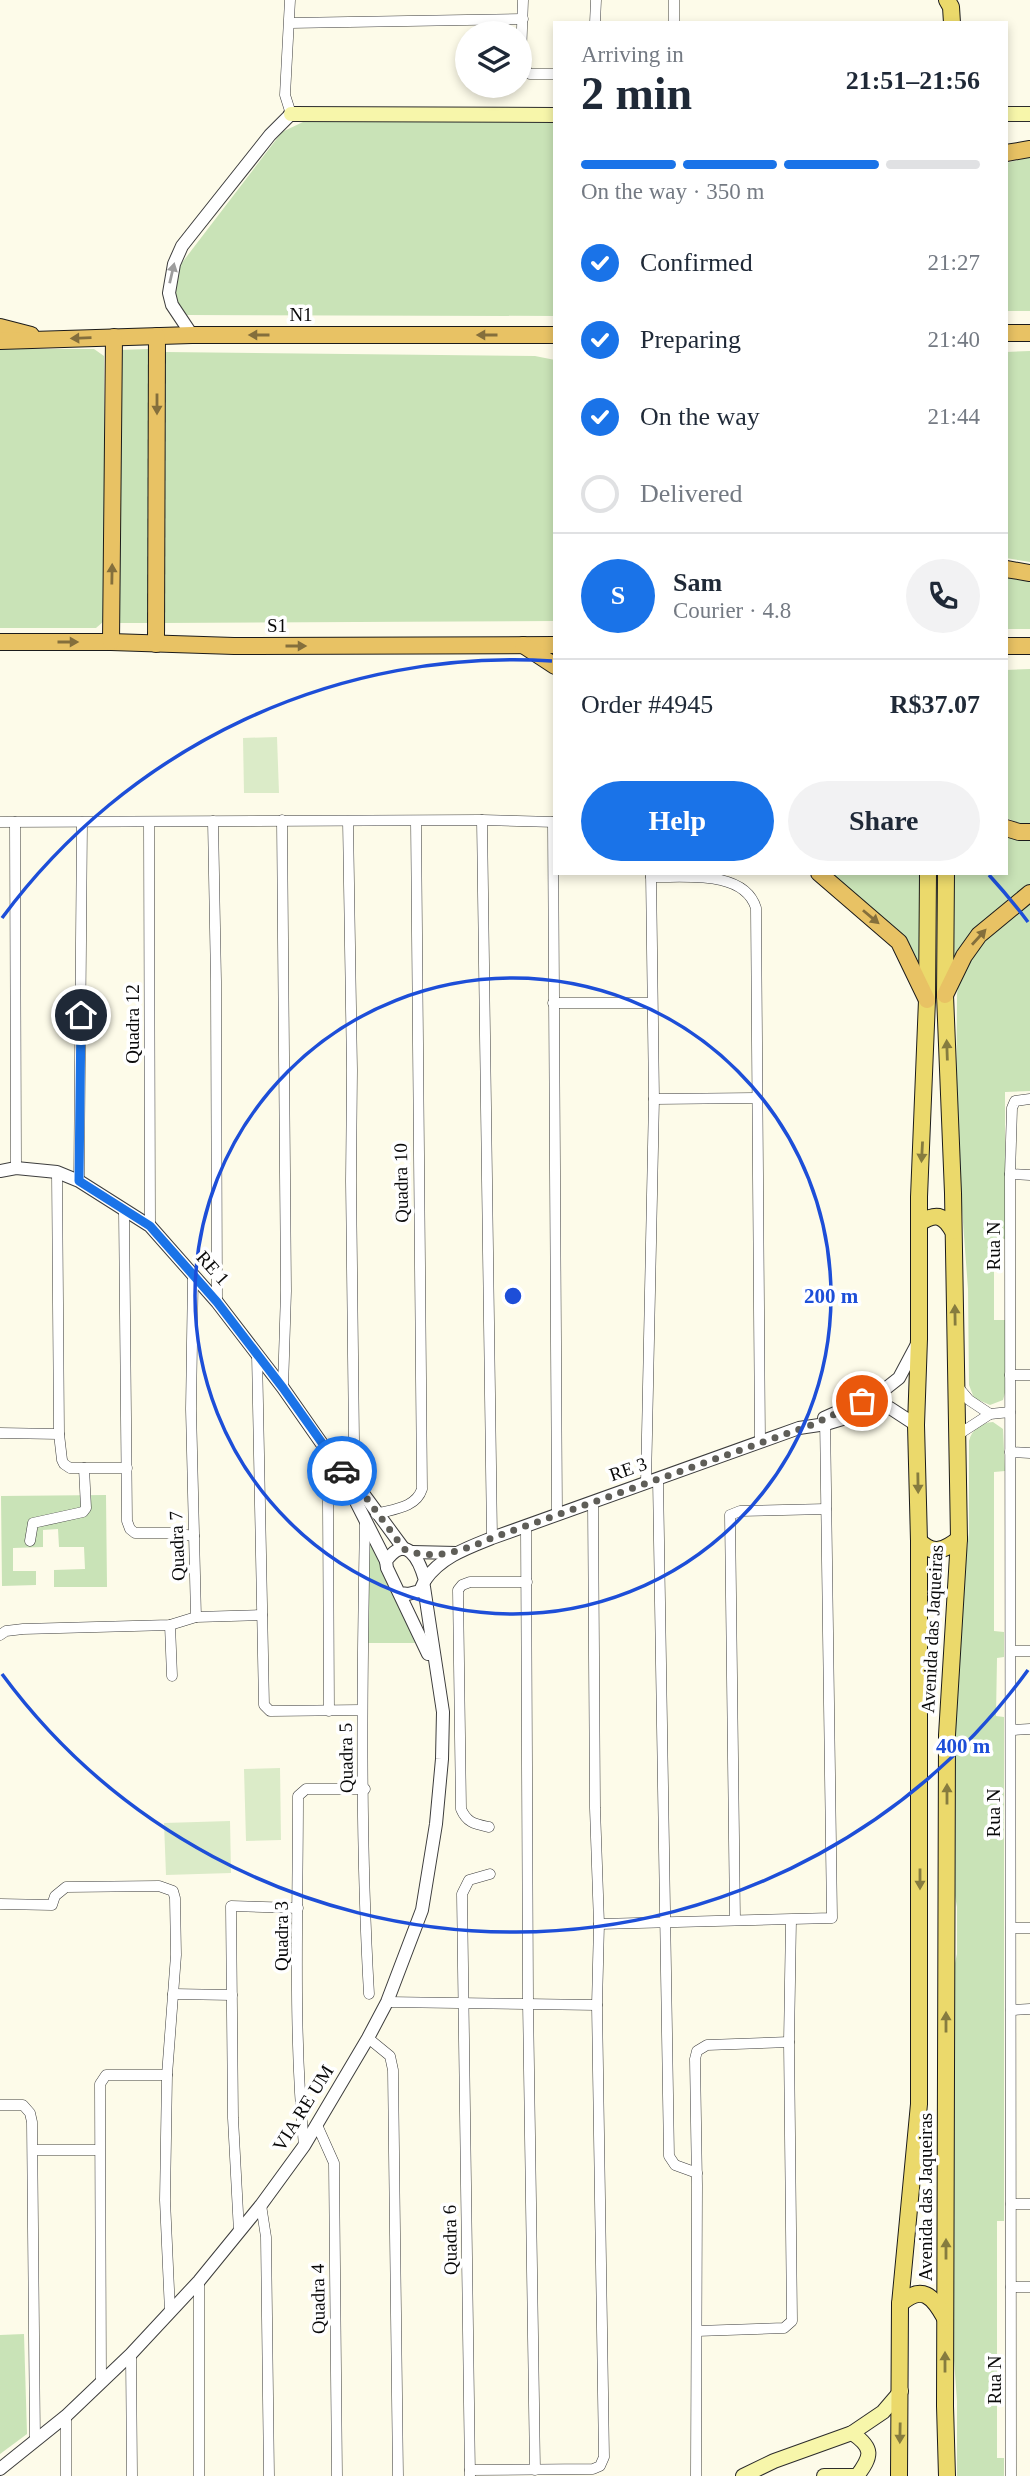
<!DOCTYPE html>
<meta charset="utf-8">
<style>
body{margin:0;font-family:Georgia,serif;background:#f2f2f3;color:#1f2937;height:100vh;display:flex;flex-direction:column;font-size:26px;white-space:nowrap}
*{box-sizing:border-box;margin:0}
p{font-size:23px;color:#747a83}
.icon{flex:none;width:38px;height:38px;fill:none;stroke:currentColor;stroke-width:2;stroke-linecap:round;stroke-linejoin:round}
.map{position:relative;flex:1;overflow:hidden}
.details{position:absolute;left:553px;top:21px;width:455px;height:854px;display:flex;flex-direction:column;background:#fff;border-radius:0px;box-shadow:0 4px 10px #0003}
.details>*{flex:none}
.tools{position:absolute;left:455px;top:21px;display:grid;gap:14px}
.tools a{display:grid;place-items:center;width:77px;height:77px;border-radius:50%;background:#fff;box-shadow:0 4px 10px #0003;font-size:35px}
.pin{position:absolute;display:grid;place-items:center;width:60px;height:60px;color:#fff;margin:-30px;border:4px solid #fff;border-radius:50%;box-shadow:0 2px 7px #0007}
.courier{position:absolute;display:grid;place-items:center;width:70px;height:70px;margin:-35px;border:5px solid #1a73e8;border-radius:50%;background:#fff;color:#222;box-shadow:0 2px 9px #0007}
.head em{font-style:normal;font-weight:800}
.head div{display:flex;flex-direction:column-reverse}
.head{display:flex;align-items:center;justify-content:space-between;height:119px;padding:0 28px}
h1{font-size:46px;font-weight:800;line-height:52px}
.bar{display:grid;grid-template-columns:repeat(4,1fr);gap:10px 7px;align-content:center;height:84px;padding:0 28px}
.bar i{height:9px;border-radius:5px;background:#e0e1e3}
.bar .on{background:#1a73e8}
.bar p{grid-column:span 4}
.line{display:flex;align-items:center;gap:18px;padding:0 28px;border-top:2px solid #e0e1e3}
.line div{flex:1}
.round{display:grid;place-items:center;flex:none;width:74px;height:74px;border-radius:37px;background:#f2f2f3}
ol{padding:0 28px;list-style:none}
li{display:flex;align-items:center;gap:21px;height:77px}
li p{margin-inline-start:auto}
li .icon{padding:7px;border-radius:50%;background:#1a73e8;color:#fff;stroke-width:4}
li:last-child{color:#747a83}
li i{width:38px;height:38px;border:4px solid #e0e1e3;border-radius:50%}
.cta{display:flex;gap:14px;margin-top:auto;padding:14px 28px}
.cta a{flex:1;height:80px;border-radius:42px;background:#1a73e8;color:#fff;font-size:28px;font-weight:800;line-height:80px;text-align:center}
.cta a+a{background:#f2f2f3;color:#1f2937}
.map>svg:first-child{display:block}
.green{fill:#c9e3b7}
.pitch{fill:#dbebc8}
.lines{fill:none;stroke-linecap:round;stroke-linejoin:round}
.minor-casing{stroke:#3d3d3d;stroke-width:11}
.tertiary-casing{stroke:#3d3d3d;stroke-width:14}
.secondary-casing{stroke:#2c2c2c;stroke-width:16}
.primary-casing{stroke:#1b1b1b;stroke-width:18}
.trunk-casing{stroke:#1b1b1b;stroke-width:18}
.minor{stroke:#fff;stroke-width:10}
.tertiary{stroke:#fff;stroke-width:12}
.secondary{stroke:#f7f6aa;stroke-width:14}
.primary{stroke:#ebd96b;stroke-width:16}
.trunk{stroke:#e8c264;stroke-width:16}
.oneway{fill:#9d9d9d}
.oneway2{fill:#846f3c}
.oneway3{fill:#867c3f}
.done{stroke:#5f5e58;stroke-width:7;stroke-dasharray:0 12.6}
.route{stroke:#1a73e8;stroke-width:9}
.ring{fill:none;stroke:#1d4ed8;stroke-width:3.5}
.labels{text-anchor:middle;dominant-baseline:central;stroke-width:7;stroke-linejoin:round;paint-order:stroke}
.street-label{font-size:19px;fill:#0a0a0a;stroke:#fff}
.centre{fill:#1d4ed8;stroke:#fff;stroke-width:3.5}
.ring-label{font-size:21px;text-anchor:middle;font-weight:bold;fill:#1d4ed8;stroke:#fff;stroke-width:7;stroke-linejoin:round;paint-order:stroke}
</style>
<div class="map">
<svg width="1030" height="2476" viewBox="0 0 1030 2476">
<rect width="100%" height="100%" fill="#fdfbe9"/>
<!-- green -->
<g class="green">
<polygon points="303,122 555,122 555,316 187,315 179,310 173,289 181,264 282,132"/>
<polygon points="1030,157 1030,311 1006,311 1006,163"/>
<polygon points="0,349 94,349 104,356 104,621 96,628 0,628"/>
<polygon points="149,349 150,623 119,623 119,350"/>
<polygon points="1030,351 1030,562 1006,558 1006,352"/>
<polygon points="165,352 535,356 555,360 555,621 161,623"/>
<polygon points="1006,571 1030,575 1030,629 1006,629"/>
<polygon points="1030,669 1030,824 1021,824 1006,818 1006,670"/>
<polygon points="1006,832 1030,837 1030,885 991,917 952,969 951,873 1006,873"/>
<polygon points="829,873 919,873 920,965 901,934"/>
<path d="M1030 900V1091L1005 1092V1239L994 1240V1320H1005V1393L1003 1400 990 1405 974 1398 969 1385 968 1289 956 1128 957 994C963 952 1000 925 1030 900Z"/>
<path d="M993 1422 1003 1429 1005 1471 994 1472V1631L1004 1632V1657L997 1658 996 1716 1004 1717V2221H997V2458H1004V2476H957V2401L952 2333V1977L957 1954V1907L952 1879V1716L959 1621 969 1533V1441C972 1429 981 1423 993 1422Z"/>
<polygon points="106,1495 107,1587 54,1587 54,1570 85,1569 84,1547 59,1547 58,1529 43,1530 43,1547 13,1548 13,1571 36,1571 36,1585 2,1586 1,1496"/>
<polygon points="367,1536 396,1597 415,1643 367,1643"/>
<polygon points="24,2334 27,2434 0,2454 0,2335"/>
</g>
<!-- pitch -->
<g class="pitch">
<polygon points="277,737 279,793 244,793 243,738"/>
<polygon points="280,1768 281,1840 246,1841 244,1769"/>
<polygon points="230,1821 231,1873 166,1875 164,1823"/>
</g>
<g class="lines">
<!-- minor casing -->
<g class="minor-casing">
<g id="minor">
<polyline points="290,0 285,95 291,114"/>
<polyline points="523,0 521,57 522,67 530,74 555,74"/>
<polyline points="290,23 523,19"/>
<polyline points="595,23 596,0"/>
<polyline points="674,23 674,0"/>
<polyline points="282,820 286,1291 283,1388"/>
<polyline points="482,820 492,1538"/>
<polyline points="213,821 216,981 217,1302"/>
<polyline points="0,822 482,820 555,822"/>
<polyline points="15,822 16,1168"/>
<polyline points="149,822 150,1226"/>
<polyline points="553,822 557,1515"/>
<path d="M651 877C683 878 744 869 756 908L760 1442"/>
<polyline points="553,1003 651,1003"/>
<polyline points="654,1099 756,1098"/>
<polyline points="57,1172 59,1434 62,1460 64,1464 70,1468 127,1468"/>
<polyline points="1010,1174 1030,1175"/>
<polyline points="79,1181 82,822"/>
<polyline points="124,1210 127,1521 130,1529 135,1533 171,1533 194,1536"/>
<polyline points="257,1354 264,1705 270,1711 362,1710"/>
<polyline points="1010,1375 1030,1375"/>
<polyline points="958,1387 969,1400 990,1414"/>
<polyline points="0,1433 59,1434"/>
<polyline points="956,1436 990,1414 1010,1412"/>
<polyline points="1010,1452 1030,1453"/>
<polyline points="341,1471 354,1441 351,1181 352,1070 348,821"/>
<polyline points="658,1479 669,2156 675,2165 697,2173"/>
<polyline points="646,1483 654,1099 651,873"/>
<polyline points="328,1501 329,1711"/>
<path d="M376 1514C393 1509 416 1508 422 1489L416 821"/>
<path d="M365 1521C362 1678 360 1837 369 1994"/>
<polyline points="526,1526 528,2002 535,2470"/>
<polyline points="30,1541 33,1523 83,1512 86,1508 84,1468"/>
<polyline points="196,1617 262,1615"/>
<polyline points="170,1625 172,1676"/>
<polyline points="0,1635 6,1631 23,1629 170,1625 196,1617 191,1409 193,1275"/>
<polyline points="1011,1651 1030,1651"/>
<polyline points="1011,1730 1030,1729"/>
<path d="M489 1827C475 1824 467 1823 461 1809L458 1590 462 1585 470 1582H527"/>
<polyline points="0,1904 52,1905 55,1896 66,1887 159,1886 173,1891 175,1898 176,1955 167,2075 165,2200 170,2312"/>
<polyline points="735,1920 730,1515 740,1511 826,1509"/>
<polyline points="599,1924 832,1918 825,1417"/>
<polyline points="1011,1928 1030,1928"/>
<polyline points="173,1994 232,1995"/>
<polyline points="387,2002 597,2005"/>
<polyline points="1011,2010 1030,2009"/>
<polyline points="368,2038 390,2056 393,2070 398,2476"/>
<polyline points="0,2105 23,2105 30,2113 32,2122 35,2440"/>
<polyline points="317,2125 334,2163 337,2476"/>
<path d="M304 2146C293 2030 298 1913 298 1796L306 1789H365"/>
<polyline points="33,2150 99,2150"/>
<polyline points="1011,2204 1030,2204"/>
<polyline points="261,2205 266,2237 269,2476"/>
<polyline points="239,2232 233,2118 231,1906 298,1908"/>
<polyline points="199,2281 199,2476"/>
<polyline points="1011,2287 1030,2287"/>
<polyline points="697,2331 784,2328 792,2321 789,2042 791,1920"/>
<polyline points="131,2354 132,2476"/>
<polyline points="101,2383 100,2084 106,2075 167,2075"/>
<polyline points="66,2416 66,2476"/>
<polyline points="470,2470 593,2469 600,2466 604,2457 597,2005 599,1924 595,1808 593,1502"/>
<polyline points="470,2475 462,1894 469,1880 490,1874"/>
<polyline points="696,2476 697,2185 695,2059 697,2051 707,2045 789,2042"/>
<polyline points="1011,2476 1010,1174 1012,1108 1015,1101 1030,1099"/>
</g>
</g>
<!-- tertiary casing -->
<g class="tertiary-casing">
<g id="tertiary">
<polyline points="192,335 172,305 169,293 174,264 182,246 197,227 270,135 291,114"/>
<polyline points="0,1171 16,1168 57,1172 79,1181 150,1226 217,1302 283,1388 341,1471 362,1492 404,1549"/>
<polyline points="824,1418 880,1393 899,1378 916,1346"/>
<polyline points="344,1478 386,1561"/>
<polyline points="412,1552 456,1553"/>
<path d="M425 1580C441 1557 467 1548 492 1538L799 1428 826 1424 879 1408H890L916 1425"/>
<path d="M400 1593 408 1594 420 1591 425 1580C419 1559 406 1533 386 1561L387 1568 428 1654"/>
<polyline points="0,2469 66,2416 131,2354 199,2281 261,2205 304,2146 368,2038 387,2002 422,1910 436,1824 442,1759 443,1712 424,1587"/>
</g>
</g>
<!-- secondary casing -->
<g class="secondary-casing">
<g id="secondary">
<polyline points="291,114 555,115"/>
<polyline points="1006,114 1030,114"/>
<path d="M852 2433C874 2448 872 2456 857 2476"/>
<polyline points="743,2476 774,2461 852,2433 883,2412 901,2391"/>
<polyline points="824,2476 856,2476"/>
</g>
</g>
<!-- primary casing -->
<g class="primary-casing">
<g id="primary">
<polyline points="947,0 951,7 952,23"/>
<polyline points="946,873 945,995 953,1193 959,1539 947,1735 945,2406 947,2476"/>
<path d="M919 1223C936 1213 943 1214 953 1231"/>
<path d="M919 1541C933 1556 945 1550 959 1539"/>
<path d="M900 2304C922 2284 933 2296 945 2318"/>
<polyline points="899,2476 900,2304 919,2104 919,1541 916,1425 919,1339 919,1197 927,1000 928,873"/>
</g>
</g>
<!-- trunk casing -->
<g class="trunk-casing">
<g id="trunk">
<polyline points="1006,153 1030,149"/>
<polyline points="0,327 31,335"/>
<polyline points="1006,333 1030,333"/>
<polyline points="0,341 192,335 555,335"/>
<polyline points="1006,569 1030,573"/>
<polyline points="0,642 111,642 234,646 555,645"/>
<polyline points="111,642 114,337"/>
<polyline points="156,644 157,336"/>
<polyline points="523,645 555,666"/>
<polyline points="1006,646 1030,646"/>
<polyline points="1006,828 1019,832 1030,832"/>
<polyline points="819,873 899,942 927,1000"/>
<polyline points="945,995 964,956 979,935 1030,893"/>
</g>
</g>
<!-- minor -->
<use href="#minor" class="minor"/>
<!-- tertiary -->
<use href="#tertiary" class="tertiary"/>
<!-- secondary -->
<use href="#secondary" class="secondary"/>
<!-- primary -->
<use href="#primary" class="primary"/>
<!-- trunk -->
<use href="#trunk" class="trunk"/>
</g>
<!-- one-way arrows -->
<defs><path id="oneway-solid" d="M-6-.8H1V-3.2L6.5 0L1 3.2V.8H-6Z" transform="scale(1.75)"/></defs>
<use class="oneway" href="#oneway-solid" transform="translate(172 273) rotate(-77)"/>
<g class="oneway2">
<use href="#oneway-solid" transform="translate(259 335) rotate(-180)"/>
<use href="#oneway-solid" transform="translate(487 335) rotate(-180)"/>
<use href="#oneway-solid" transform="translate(81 338) rotate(178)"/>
<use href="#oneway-solid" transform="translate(157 404) rotate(90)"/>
<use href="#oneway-solid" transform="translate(112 574) rotate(-89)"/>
<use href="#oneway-solid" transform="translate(68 642)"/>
<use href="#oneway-solid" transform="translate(296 646)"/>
<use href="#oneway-solid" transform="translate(871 917) rotate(40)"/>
<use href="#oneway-solid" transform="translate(979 937) rotate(-48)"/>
</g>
<g class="oneway3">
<use href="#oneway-solid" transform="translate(947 1050) rotate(-92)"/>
<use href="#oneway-solid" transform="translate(922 1152) rotate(93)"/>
<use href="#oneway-solid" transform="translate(955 1315) rotate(-91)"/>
<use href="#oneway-solid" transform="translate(918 1483) rotate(89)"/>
<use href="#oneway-solid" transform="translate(947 1794) rotate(-90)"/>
<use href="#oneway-solid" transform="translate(920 1879) rotate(90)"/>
<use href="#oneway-solid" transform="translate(946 2022) rotate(-90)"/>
<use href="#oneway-solid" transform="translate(946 2249) rotate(-90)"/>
<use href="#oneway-solid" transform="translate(945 2362) rotate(-90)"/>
<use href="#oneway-solid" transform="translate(900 2433) rotate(91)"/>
</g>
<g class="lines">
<!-- done -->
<path class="done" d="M342 1471 362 1492 404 1549C434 1562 464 1550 492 1538L814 1424 862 1401"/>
<!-- route -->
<polyline class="route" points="81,1015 79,1181 150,1226 217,1302 283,1388 342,1471"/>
</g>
<!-- distance rings -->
<g class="ring">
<circle cx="513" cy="1296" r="318"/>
<path d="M1028 1670A636 636 0 0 1 2 1674M2 918A636 636 0 0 1 552 661M989 875A636 636 0 0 1 1028 922"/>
</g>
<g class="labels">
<!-- street labels -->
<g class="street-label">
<text x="301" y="314">N1</text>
<text x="277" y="625">S1</text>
<text transform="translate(132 1024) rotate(-90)">Quadra 12</text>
<text transform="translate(401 1183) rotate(-91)">Quadra 10</text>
<text transform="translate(993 1246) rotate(-90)">Rua N</text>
<text transform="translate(213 1268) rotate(48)">RE 1</text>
<text transform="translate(628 1469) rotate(-19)">RE 3</text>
<text transform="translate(177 1546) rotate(-92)">Quadra 7</text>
<text transform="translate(932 1629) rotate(-87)">Avenida das Jaqueiras</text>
<text transform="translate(346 1758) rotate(-91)">Quadra 5</text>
<text transform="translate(993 1813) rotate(-90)">Rua N</text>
<text transform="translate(281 1936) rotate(-90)">Quadra 3</text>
<text transform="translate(303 2108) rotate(-58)">VIA RE UM</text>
<text transform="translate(925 2197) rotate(-90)">Avenida das Jaqueiras</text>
<text transform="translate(450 2240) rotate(-91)">Quadra 6</text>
<text transform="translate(318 2299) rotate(-91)">Quadra 4</text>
<text transform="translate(994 2380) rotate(-90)">Rua N</text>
</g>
</g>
<circle cx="513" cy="1296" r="10" class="centre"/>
<g class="ring-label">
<text x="831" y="1303">200 m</text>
<text x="963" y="1753">400 m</text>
</g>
</svg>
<div class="tools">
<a><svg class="icon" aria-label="layers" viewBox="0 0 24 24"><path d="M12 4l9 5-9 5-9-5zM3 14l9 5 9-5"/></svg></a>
</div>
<div class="pin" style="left:862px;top:1401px;background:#ea580c"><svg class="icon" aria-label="bag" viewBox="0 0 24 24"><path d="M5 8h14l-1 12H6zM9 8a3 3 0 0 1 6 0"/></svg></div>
<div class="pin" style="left:81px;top:1015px;background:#1f2937"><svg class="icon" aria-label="home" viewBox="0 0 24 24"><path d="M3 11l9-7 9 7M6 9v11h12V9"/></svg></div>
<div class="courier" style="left:342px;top:1471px"><svg class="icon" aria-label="car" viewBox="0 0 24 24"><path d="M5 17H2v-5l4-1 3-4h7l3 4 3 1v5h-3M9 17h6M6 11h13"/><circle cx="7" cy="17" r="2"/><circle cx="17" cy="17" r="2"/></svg></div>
<section class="details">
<div class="head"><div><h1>2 min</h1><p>Arriving in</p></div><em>21:51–21:56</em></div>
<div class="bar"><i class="on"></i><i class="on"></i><i class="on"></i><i></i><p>On the way · 350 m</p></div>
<ol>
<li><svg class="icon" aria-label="check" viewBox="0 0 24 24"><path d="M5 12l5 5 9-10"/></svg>Confirmed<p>21:27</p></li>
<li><svg class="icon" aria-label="check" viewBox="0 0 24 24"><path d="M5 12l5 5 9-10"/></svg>Preparing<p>21:40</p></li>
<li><svg class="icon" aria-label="check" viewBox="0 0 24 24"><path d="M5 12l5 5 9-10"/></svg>On the way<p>21:44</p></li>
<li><i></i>Delivered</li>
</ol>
<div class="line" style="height:126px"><b class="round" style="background:#1a73e8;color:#fff">S</b><div><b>Sam</b><p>Courier · 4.8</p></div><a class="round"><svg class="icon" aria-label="phone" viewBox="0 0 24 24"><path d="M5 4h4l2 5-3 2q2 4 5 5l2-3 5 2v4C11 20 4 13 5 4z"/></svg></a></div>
<div class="line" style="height:91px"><div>Order #4945</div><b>R$37.07</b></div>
<div class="cta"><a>Help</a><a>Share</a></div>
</section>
</div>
